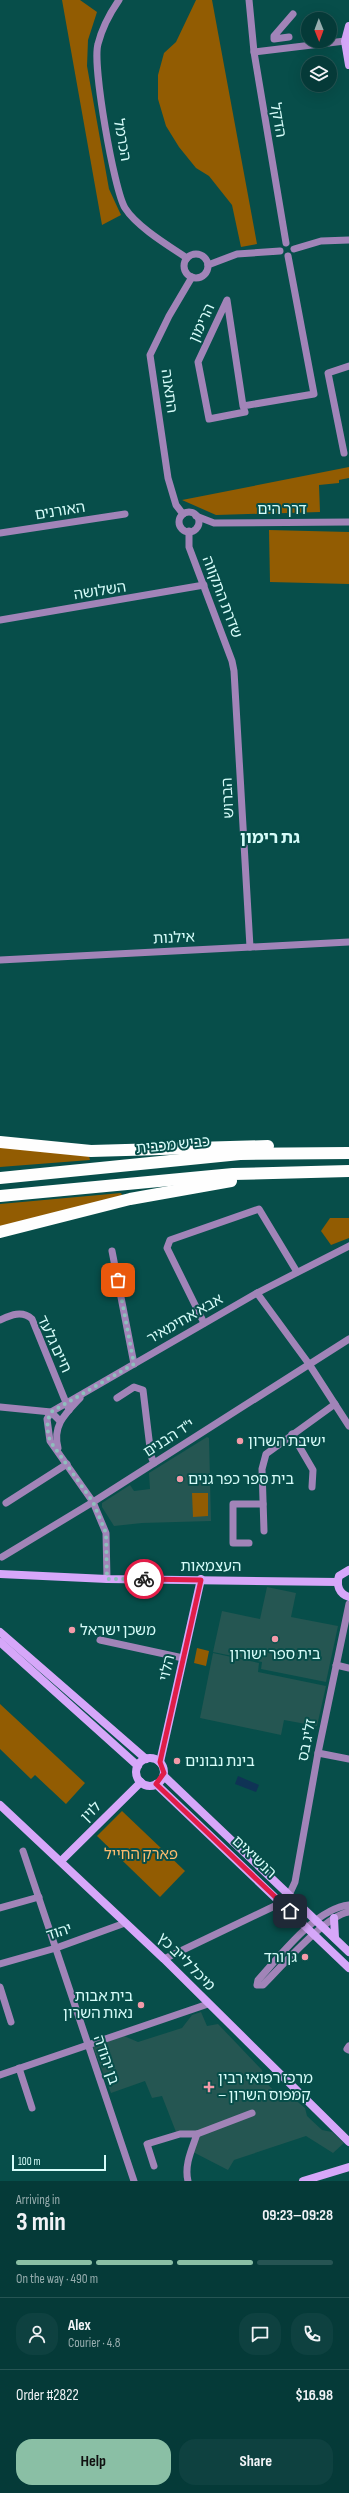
<!DOCTYPE html>
<meta charset="utf-8">
<style>
body{margin:0;font-family:"Sofia Sans Condensed","Noto Sans Hebrew",sans-serif;background:#0e4140;color:#f1f3f6;height:100vh;display:flex;flex-direction:column;font-size:15px;white-space:nowrap}
*{box-sizing:border-box;margin:0}
p{font-size:13px;color:#97adae}
.icon{flex:none;width:22px;height:22px;fill:none;stroke:currentColor;stroke-width:2;stroke-linecap:round;stroke-linejoin:round}
.map{position:relative;height:2181px;overflow:hidden}
.side{display:flex;flex-direction:column;background:#053a38;flex:1}
.side>*{flex:none}
.needle{width:26px;rotate:179deg}
.buttons{position:absolute;left:301px;top:12px;display:grid;gap:8px}
.buttons a{display:grid;place-items:center;width:36px;height:36px;border-radius:50%;background:#053a38;box-shadow:0 4px 16px #0002,0 0 0 1px #265453;font-size:20px}
.scale{position:absolute;left:12px;bottom:10px;width:94px;box-sizing:border-box;padding-left:4px;border:2px solid #d6fcf9;border-top:0;font-size:11px;line-height:14px;white-space:nowrap;color:#d6fcf9;-webkit-text-stroke:3px #074e4a;paint-order:stroke}
.pin{position:absolute;display:grid;place-items:center;width:34px;height:34px;color:#fff;margin:-17px;border-radius:8px;box-shadow:0 2px 6px #0006}
.courier{position:absolute;display:grid;place-items:center;width:40px;height:40px;margin:-20px;border:3px solid #e11d48;border-radius:50%;background:#fff;color:#222;box-shadow:0 1px 5px #0007}
.head em{font-style:normal;font-weight:700}
.head div{display:flex;flex-direction:column-reverse}
.head{display:flex;align-items:center;justify-content:space-between;height:68px;padding:0 16px}
h1{font-size:26px;font-weight:700;line-height:30px}
.bar{display:grid;grid-template-columns:repeat(4,1fr);gap:6px 4px;align-content:center;height:48px;padding:0 16px}
.bar i{height:5px;border-radius:3px;background:#265453}
.bar .selected{background:#8abfa5}
.bar p{grid-column:span 4}
.line{display:flex;align-items:center;gap:10px;padding:0 16px;border-top:1px solid #265453}
.line div{flex:1}
.round{display:grid;place-items:center;flex:none;width:42px;height:42px;border-radius:16px;background:#0e4140}
.action{display:flex;gap:8px;margin-top:auto;padding:8px 16px}
.action a{flex:1;height:46px;border-radius:16px;background:#8abfa5;color:#111;font-size:16px;font-weight:700;line-height:46px;text-align:center}
.action a+a{background:#0e4140;color:#f1f3f6}
.map>svg:first-child{display:block}
.built{fill:#255652}
.green{fill:#925c02}
.water{fill:#0f3355}
.lines{fill:none;stroke-linecap:round;stroke-linejoin:round}
.street{stroke:#a184b8;stroke-width:7}
.secondary{stroke:#d6a7f9;stroke-width:8}
.highway{stroke:#fefefe;stroke-width:12}
.done{stroke:#8ebfbc;stroke-width:4;stroke-dasharray:0 7.2}
.route{stroke:#e11d48;stroke-width:5}
.poi-dot{fill:#f39aa8;stroke:#074e4a;stroke-width:1.5}
.labels{text-anchor:middle;dominant-baseline:central;stroke-width:4;stroke-linejoin:round;paint-order:stroke}
.street-label{font-size:15px;fill:#d6fcf9;stroke:#074e4a}
.poi-label{font-size:15px;fill:#d6fcf9;stroke:#074e4a;text-anchor:start}
.park-label{font-size:15px;fill:#fdbc6f;stroke:#074e4a}
.quarter-label{font-size:17px;font-weight:bold;fill:#d6fcf9;stroke:#074e4a}
</style>
<div class="map">
<svg width="349" height="2181" viewBox="0 0 349 2181">
<rect width="100%" height="100%" fill="#074e4a"/>
<!-- built -->
<g class="built">
<polygon points="207,1437 209,1438 211,1521 142,1523 114,1526 102,1507 102,1503 130,1485 134,1491 150,1489 149,1473"/>
<polygon points="267,1587 296,1593 291,1617 338,1626 326,1682 261,1669 262,1662 213,1652 222,1611 260,1619"/>
<polygon points="213,1653 259,1663 258,1672 326,1686 317,1726 284,1720 281,1735 200,1718"/>
<polygon points="201,2012 207,2026 218,2024 262,2070 264,2081 283,2099 293,2098 305,2108 307,2116 322,2130 332,2132 344,2143 333,2153 306,2136 234,2160 228,2170 193,2152 198,2135 176,2132 162,2096 152,2098 145,2081 111,2093 93,2047 124,2036 138,2042 182,2028 192,2015"/>
</g>
<!-- green -->
<g class="green">
<polygon points="62,0 80,0 97,12 88,40 87,66 109,189 121,215 102,225"/>
<polygon points="196,0 212,0 257,244 241,247 232,205 209,176 196,168 179,147 166,126 158,99 158,75 164,53 176,42"/>
<polygon points="349,467 349,478 339,480 339,483 319,485 320,512 216,515 182,500"/>
<polygon points="269,530 349,532 349,584 270,582"/>
<polygon points="0,1147 89,1156 90,1160 0,1167"/>
<polygon points="121,1193 123,1197 0,1227 0,1204"/>
<polygon points="330,1218 349,1218 349,1238 331,1245 321,1231"/>
<polygon points="192,1493 208,1493 208,1516 193,1517"/>
<polygon points="197,1648 209,1651 206,1666 194,1663"/>
<polygon points="0,1704 85,1783 66,1804 35,1775 31,1779 0,1749"/>
<polygon points="122,1811 185,1871 160,1897 97,1836"/>
</g>
<!-- water -->
<polygon class="water" points="238,1776 259,1785 256,1792 235,1784"/>
<g class="lines">
<!-- street -->
<g class="street">
<path d="M119 0C110 13 102 28 98 44 92 64 114 190 125 208 137 227 169 246 187 258"/>
<polyline points="249,0 254,52 286,243"/>
<polyline points="289,37 274,39 274,36 293,14"/>
<polyline points="254,52 345,41"/>
<polyline points="294,249 321,241 349,240"/>
<circle cx="196" cy="266" r="12"/>
<polyline points="208,265 237,254 280,251"/>
<polyline points="243,406 227,300 198,362 209,419 245,412 243,406 314,394 288,256"/>
<polyline points="344,453 328,373 349,366"/>
<circle cx="189" cy="522" r="10"/>
<polyline points="183,514 176,505 168,478 150,355 169,316 192,277"/>
<polyline points="196,516 214,523 349,522"/>
<polyline points="189,531 189,547 232,661 234,671 250,947"/>
<polyline points="0,533 125,514"/>
<polyline points="0,620 204,585"/>
<polyline points="0,960 349,942"/>
<polyline points="112,1251 134,1364"/>
<polyline points="257,1293 309,1364 349,1426"/>
<path d="M0 1320C11 1315 22 1310 32 1319L69 1410"/>
<polyline points="204,1323 167,1248 170,1240 259,1209 297,1272"/>
<polyline points="117,1398 134,1387 143,1390 151,1456 154,1463"/>
<polyline points="0,1407 51,1412 60,1421"/>
<polyline points="292,1434 313,1470 312,1487"/>
<path d="M58 1448C52 1425 66 1413 80 1398"/>
<polyline points="6,1503 67,1464"/>
<polyline points="264,1531 262,1469 266,1454 335,1404"/>
<polyline points="249,1543 233,1543 233,1504 263,1504"/>
<polyline points="2,1557 93,1502 349,1339"/>
<polyline points="107,1579 106,1533 93,1502 50,1441 47,1419 51,1412 257,1293 349,1246"/>
<polyline points="100,1640 183,1658"/>
<polyline points="336,1665 349,1668"/>
<polyline points="318,1753 349,1759"/>
<polyline points="23,1851 134,2181"/>
<path d="M349 1905C315 1909 281 1955 258 1980L257 1985H263C281 1967 326 1915 349 1912"/>
<polyline points="0,1908 39,1897"/>
<polyline points="164,1959 281,1903 289,1895 295,1882 318,1753 349,1604"/>
<polyline points="0,1964 56,1948 125,1923"/>
<polyline points="0,1987 11,2022"/>
<polyline points="349,2046 347,2049 349,2050"/>
<polyline points="19,2068 32,2108"/>
<polyline points="0,2075 208,2004"/>
<polyline points="197,2134 252,2113"/>
<path d="M154 2166 147 2144 180 2134H197C192 2149 184 2165 188 2181"/>
</g>
<!-- secondary -->
<g class="secondary">
<polyline points="349,26 345,41 349,65"/>
<path d="M349 1570 339 1576C336 1585 339 1594 349 1597"/>
<polyline points="0,1574 107,1579 338,1582"/>
<polyline points="0,1632 146,1759"/>
<polyline points="0,1642 138,1766"/>
<circle cx="150" cy="1772" r="14"/>
<polyline points="160,1762 201,1579"/>
<polyline points="164,1776 349,1952"/>
<polyline points="156,1784 349,1968"/>
<polyline points="0,1805 164,1959 349,2142"/>
<polyline points="61,1861 141,1782"/>
<polyline points="334,1918 335,1938"/>
<polyline points="303,2181 349,2167"/>
</g>
<!-- highway -->
<g class="highway">
<polyline points="0,1142 91,1151 268,1146"/>
<polyline points="0,1178 240,1154 349,1153"/>
<polyline points="0,1196 233,1174 349,1171"/>
<polyline points="0,1232 130,1199 231,1181"/>
</g>
</g>
<g class="lines">
<!-- done -->
<path class="done" d="M118 1280 134 1364 51 1412C46 1422 47 1430 50 1441L93 1502 106 1533 107 1579H144"/>
<!-- route -->
<polyline class="route" points="144,1579 201,1580 160,1762 164,1773 156,1784 290,1911"/>
</g>
<!-- markers -->
<g class="poi-dot">
<circle cx="240" cy="1441" r="4"/>
<circle cx="180" cy="1479" r="4"/>
<circle cx="72" cy="1630" r="4"/>
<circle cx="275" cy="1639" r="4"/>
<circle cx="177" cy="1761" r="4"/>
<circle cx="305" cy="1957" r="4"/>
<circle cx="141" cy="2005" r="4"/>
<path d="M207 2081h4v4h4v4h-4v4h-4v-4h-4v-4h4z"/>
</g>
<g class="labels">
<!-- street labels -->
<g class="street-label">
<text transform="translate(278 120) rotate(80)">הדקל</text>
<text transform="translate(122 140) rotate(80)">הכרמל</text>
<text transform="translate(202 323) rotate(-65)">הרימון</text>
<text transform="translate(169 391) rotate(82)">התאנה</text>
<text x="282" y="509">דרך הים</text>
<text transform="translate(60 511) rotate(-9)">האורנים</text>
<text transform="translate(100 591) rotate(-9)">השלושה</text>
<text transform="translate(222 597) rotate(69)">שדרת התקווה</text>
<text transform="translate(228 798) rotate(-93)">הברוש</text>
<text transform="translate(174 938) rotate(-3)">אילנות</text>
<text transform="translate(173 1145) rotate(-6)">כביש מכבית</text>
<text transform="translate(185 1319) rotate(-30)">אבא אחימאיר</text>
<text transform="translate(54 1344) rotate(65)">חיים גלעד</text>
<text transform="translate(169 1438) rotate(-33)">י"ד הבנים</text>
<text x="211" y="1566">העצמאות</text>
<text transform="translate(167 1668) rotate(-77)">הלוי</text>
<text transform="translate(307 1740) rotate(-79)">זליג בס</text>
<text transform="translate(91 1812) rotate(-45)">לוין</text>
<text transform="translate(254 1857) rotate(43)">הנשיאים</text>
<text transform="translate(59 1932) rotate(-18)">יהוד</text>
<text transform="translate(186 1962) rotate(45)">מיכל לייב כץ</text>
<text transform="translate(106 2060) rotate(71)">בן יהודה</text>
</g>
<!-- poi labels -->
<g class="poi-label">
<text x="248" y="1441">ישיבת השרון</text>
<text x="188" y="1479">בית ספר כפר גנים</text>
<text x="80" y="1630">משכן ישראל</text>
<text x="275" y="1654" text-anchor="middle">בית ספר ישורון</text>
<text x="185" y="1761">בינת נבונים</text>
<text x="297" y="1957" text-anchor="end">גן ורד</text>
<text x="133" y="1996" text-anchor="end">בית אבות<tspan x="133" dy="17">נאות השרון</tspan></text>
<text x="218" y="2078">מרכז רפואי רבין<tspan x="218" dy="17">– קמפוס השרון</tspan></text>
</g>
<!-- park labels -->
<g class="park-label">
<text x="141" y="1854">פארק החייל</text>
</g>
<!-- quarter labels -->
<g class="quarter-label">
<text x="270" y="838">גת רימון</text>
</g>
</g>
</svg>
<div class="buttons">
<a><svg class="needle" viewBox="-14 -14 28 28"><path d="M0-13l5 13h-10z" fill="#e53935"/><path d="M0 13l5-13h-10z" fill="#97adae"/></svg></a>
<a><svg class="icon" aria-label="layers" viewBox="0 0 24 24"><path d="M12 4l9 5-9 5-9-5zM3 14l9 5 9-5"/></svg></a>
</div>
<div class="scale">100 m</div>
<div class="pin" style="left:118px;top:1280px;background:#ea580c"><svg class="icon" aria-label="bag" viewBox="0 0 24 24"><path d="M5 8h14l-1 12H6zM9 8a3 3 0 0 1 6 0"/></svg></div>
<div class="pin" style="left:290px;top:1911px;background:#1f2937"><svg class="icon" aria-label="home" viewBox="0 0 24 24"><path d="M3 11l9-7 9 7M6 9v11h12V9"/></svg></div>
<div class="courier" style="left:144px;top:1579px"><svg class="icon" aria-label="bike" viewBox="0 0 24 24"><circle cx="6" cy="16" r="4"/><circle cx="18" cy="16" r="4"/><path d="M6 16l4-8h5l3 8M10 8l3 8H6M13 5h3"/></svg></div>
</div>
<section class="side">
<div class="head"><div><h1>3 min</h1><p>Arriving in</p></div><em>09:23–09:28</em></div>
<div class="bar"><i class="selected"></i><i class="selected"></i><i class="selected"></i><i></i><p>On the way · 490 m</p></div>
<div class="line" style="height:72px"><a class="round"><svg class="icon" aria-label="person" viewBox="0 0 24 24"><circle cx="12" cy="8" r="4"/><path d="M4 21q1-7 8-7t8 7"/></svg></a><div><b>Alex</b><p>Courier · 4.8</p></div><a class="round"><svg class="icon" aria-label="chat" viewBox="0 0 24 24"><path d="M4 5h16v11H9l-5 4z"/></svg></a><a class="round"><svg class="icon" aria-label="phone" viewBox="0 0 24 24"><path d="M5 4h4l2 5-3 2q2 4 5 5l2-3 5 2v4C11 20 4 13 5 4z"/></svg></a></div>
<div class="line" style="height:52px"><div>Order #2822</div><b>$16.98</b></div>
<div class="action"><a>Help</a><a>Share</a></div>
</section>
